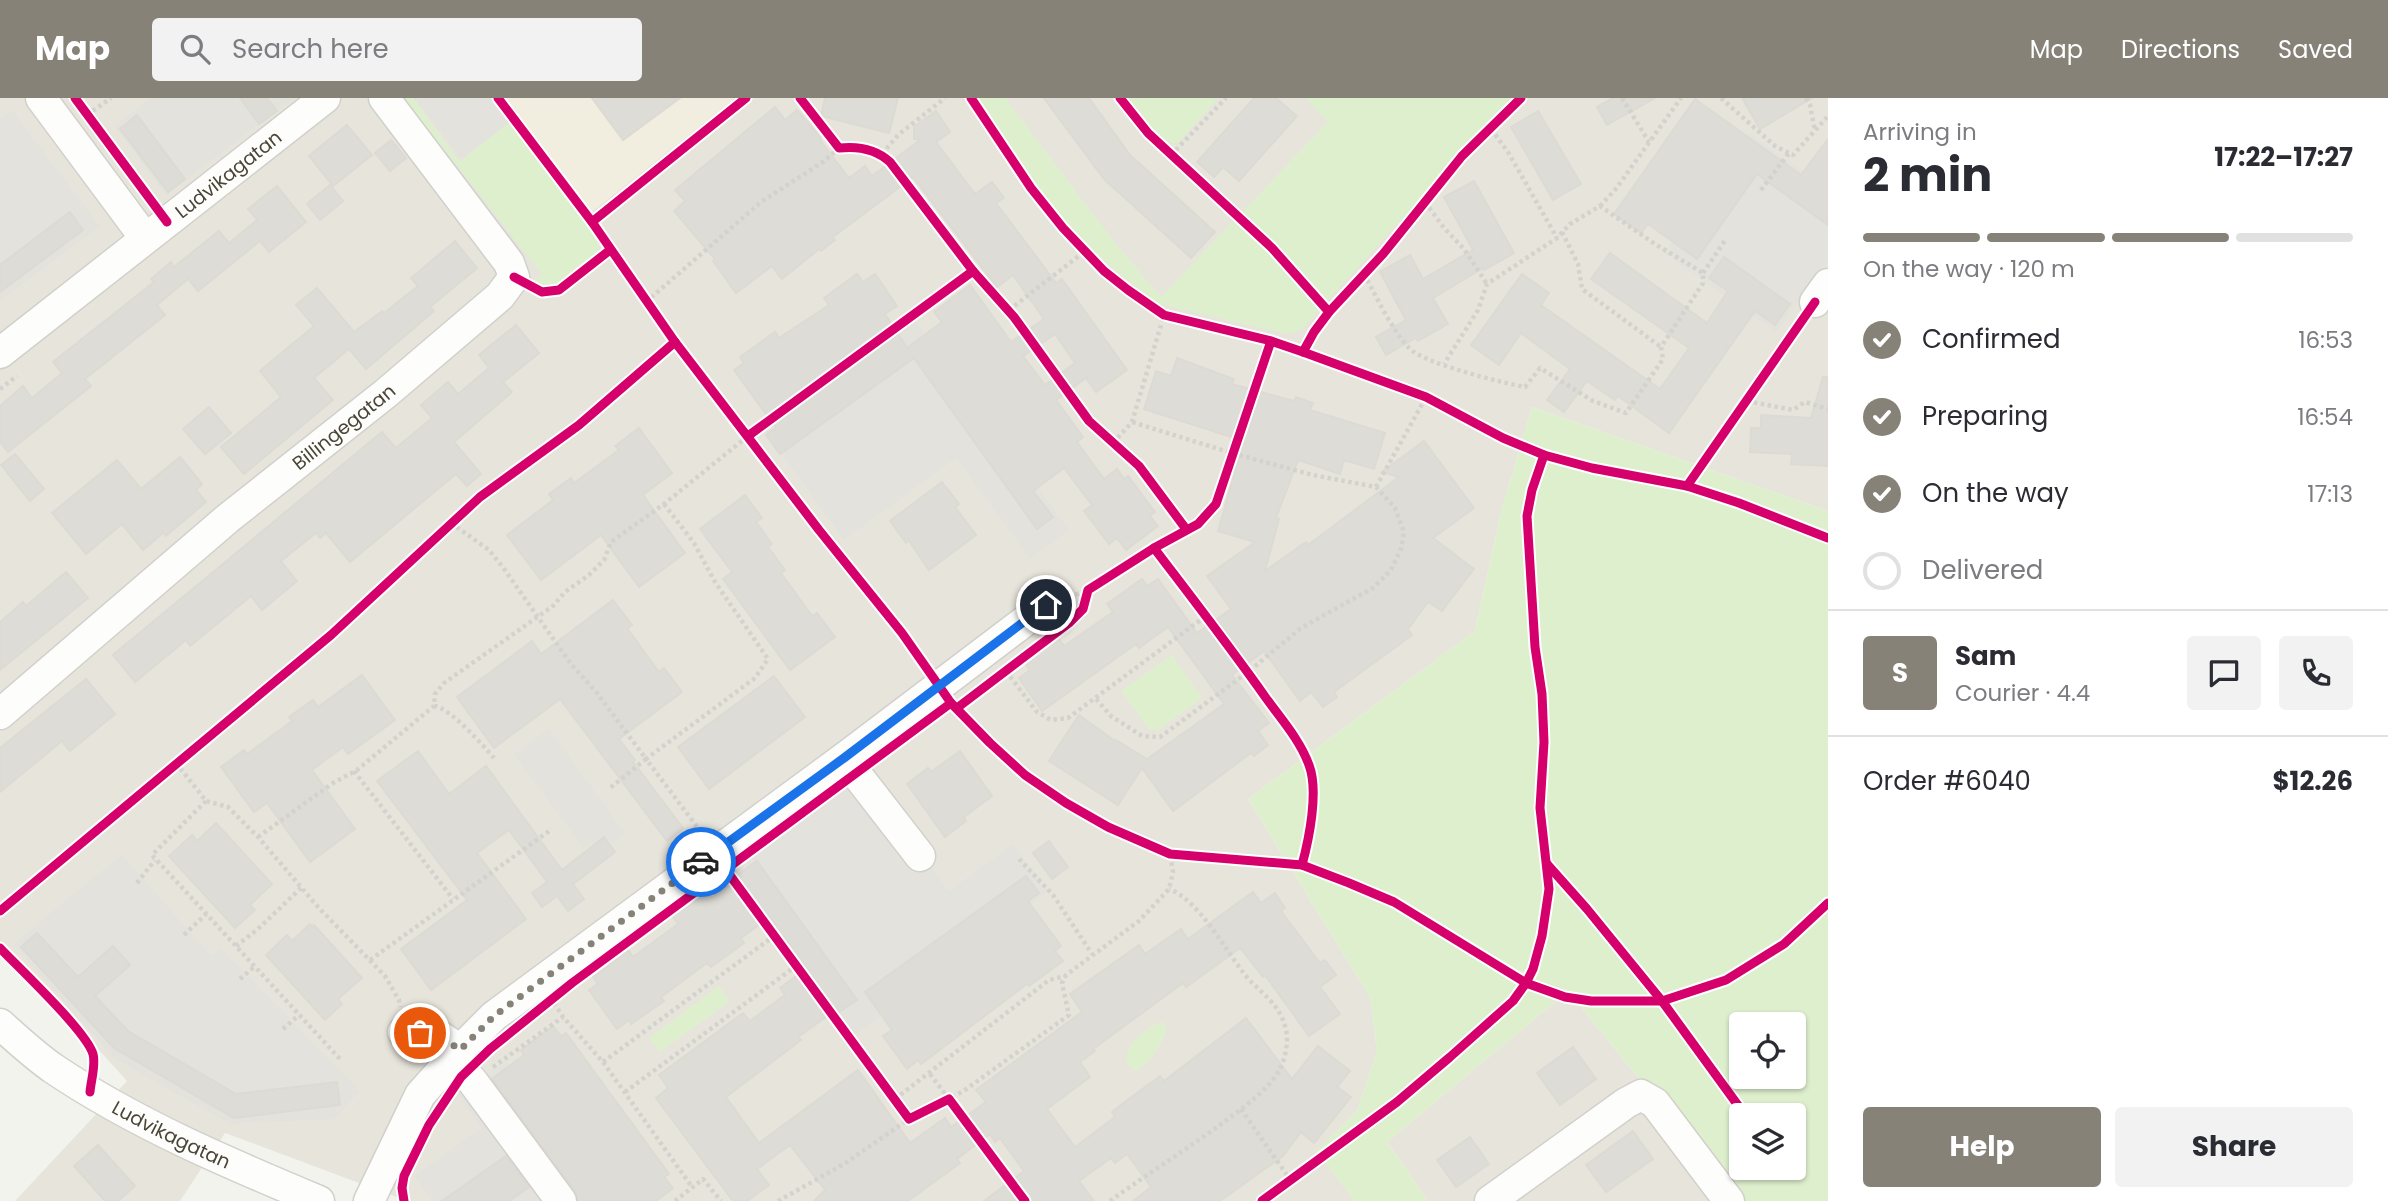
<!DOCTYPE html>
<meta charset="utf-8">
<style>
body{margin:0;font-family:Poppins,sans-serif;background:#f2f2f3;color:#2b2b33;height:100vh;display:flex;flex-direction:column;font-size:26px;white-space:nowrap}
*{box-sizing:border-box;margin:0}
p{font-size:23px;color:#7c7c81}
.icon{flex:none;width:38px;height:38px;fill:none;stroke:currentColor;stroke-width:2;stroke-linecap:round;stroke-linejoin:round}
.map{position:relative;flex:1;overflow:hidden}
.sheet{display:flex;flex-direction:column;background:#fff;width:560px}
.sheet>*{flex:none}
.controls{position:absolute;left:1729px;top:914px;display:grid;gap:14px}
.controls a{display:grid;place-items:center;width:77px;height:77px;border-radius:7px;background:#fff;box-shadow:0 2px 5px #0004;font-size:35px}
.pin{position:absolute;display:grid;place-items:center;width:60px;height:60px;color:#fff;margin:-30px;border:4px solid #fff;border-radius:50%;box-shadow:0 2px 7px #0007}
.courier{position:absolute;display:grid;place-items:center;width:70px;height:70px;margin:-35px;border:5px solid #1a73e8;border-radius:50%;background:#fff;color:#222;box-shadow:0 2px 9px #0007}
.overview em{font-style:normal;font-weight:700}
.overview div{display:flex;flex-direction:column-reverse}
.overview{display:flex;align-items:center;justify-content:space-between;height:119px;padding:0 35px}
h1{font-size:46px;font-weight:700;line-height:52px}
.bar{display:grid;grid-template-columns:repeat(4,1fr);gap:10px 7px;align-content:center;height:84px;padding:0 35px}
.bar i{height:9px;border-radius:5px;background:#e1e1e2}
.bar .active{background:#868278}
.bar p{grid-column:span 4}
.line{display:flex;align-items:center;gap:18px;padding:0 35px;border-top:2px solid #e1e1e2}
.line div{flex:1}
.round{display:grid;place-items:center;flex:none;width:74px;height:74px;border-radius:7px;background:#f2f2f3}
ol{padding:0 35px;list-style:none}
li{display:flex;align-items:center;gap:21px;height:77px}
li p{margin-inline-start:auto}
li .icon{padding:7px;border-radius:50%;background:#868278;color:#fff;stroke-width:4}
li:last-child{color:#7c7c81}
li i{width:38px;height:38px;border:4px solid #e1e1e2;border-radius:50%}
.action{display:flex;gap:14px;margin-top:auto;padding:14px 35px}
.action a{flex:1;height:80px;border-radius:7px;background:#868278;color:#fff;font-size:28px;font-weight:700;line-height:80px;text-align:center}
.action a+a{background:#f2f2f3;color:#2b2b33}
header{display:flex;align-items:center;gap:42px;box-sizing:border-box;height:98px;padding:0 35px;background:#868278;color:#fff}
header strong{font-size:33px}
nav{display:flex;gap:38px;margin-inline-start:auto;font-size:24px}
.search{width:490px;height:63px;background:#f2f2f3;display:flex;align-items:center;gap:18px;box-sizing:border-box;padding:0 24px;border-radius:7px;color:#7c7c81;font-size:26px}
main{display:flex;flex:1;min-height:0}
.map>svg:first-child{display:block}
.residential{fill:#e7e5db}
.education{fill:#f1eee0}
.green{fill:#deefce;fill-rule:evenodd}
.parking{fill:#e3e2dc}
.building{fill:#dddcd6;stroke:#dcdad3;stroke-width:2;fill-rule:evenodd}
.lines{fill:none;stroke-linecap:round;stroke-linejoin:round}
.minor-casing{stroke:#d1d0cb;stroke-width:33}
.path{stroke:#d3d2cc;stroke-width:4.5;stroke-dasharray:3.5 3.5;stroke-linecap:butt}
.minor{stroke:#fdfdfc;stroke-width:30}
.cycleway-casing{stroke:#fff;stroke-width:13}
.cycleway{stroke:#d6006c;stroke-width:9}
.done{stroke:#868278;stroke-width:7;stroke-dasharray:0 12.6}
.route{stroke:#1a73e8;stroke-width:9}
.labels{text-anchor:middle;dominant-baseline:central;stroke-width:5;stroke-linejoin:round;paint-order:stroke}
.street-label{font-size:19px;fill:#4b4538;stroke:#fff}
</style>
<header>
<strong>Map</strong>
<div class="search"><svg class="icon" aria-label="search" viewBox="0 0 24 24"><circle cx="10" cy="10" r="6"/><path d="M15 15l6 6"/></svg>Search here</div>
<nav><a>Map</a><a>Directions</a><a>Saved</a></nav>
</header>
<main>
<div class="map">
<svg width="1828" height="1103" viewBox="0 0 1828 1103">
<rect width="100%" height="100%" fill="#f3f3ee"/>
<!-- residential -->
<g class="residential">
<polygon points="0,0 1828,0 1828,413 1532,309 1500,418 1475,533 1248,701 1370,899 1377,953 1357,1013 1317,1053 1355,1103 407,1103 225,1035 180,1103 15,1103 127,983 0,843"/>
<polygon points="1568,893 1738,1103 1428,1103 1387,1044"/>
</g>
<!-- education -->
<polygon class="education" points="506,0 735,0 592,114"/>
<!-- green -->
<g class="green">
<path d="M404 0H413L460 64 509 24 591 130 599 147C592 169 568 183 546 190L536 182 542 176Z"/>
<polygon points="978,0 1005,0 1112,141 1161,199 1328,24 1306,0 1511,0 1302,231 1287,236 1156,205 1091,152 1064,122 1020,65"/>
<polygon points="1125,0 1218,0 1178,45 1165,45"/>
<path d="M1532 309 1828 413V1103H1738L1568 893 1387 1044 1428 1103H1355L1316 1053 1357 1013 1377 953 1370 899 1248 701 1475 533 1500 418ZM1741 926H1794V978H1741ZM1741 1017H1794V1069H1741Z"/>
<polygon points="1172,557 1202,600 1160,631 1150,632 1121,593"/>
<polygon points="719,888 730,903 660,954 649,940"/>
<path d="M1162 924 1167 930C1164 943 1148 969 1135 973 1111 957 1144 929 1162 924Z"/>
</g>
<!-- parking -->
<g class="parking">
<polygon points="151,0 294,0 166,97 114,28"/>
<polygon points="414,0 491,0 510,24 461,61"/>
<polygon points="12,12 100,128 0,203 0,21"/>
<polygon points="1749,35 1828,91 1828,162 1776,234 1664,155"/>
<polygon points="916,223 1069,432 1030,461 956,360 844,442 765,333"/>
<polygon points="549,631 625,735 612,746 605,737 583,750 514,656"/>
<polygon points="863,678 949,793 1013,746 1049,793 854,938 733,775"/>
<polygon points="122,756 211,858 221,850 360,993 334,1021 230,1026 115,961 13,846"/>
<polygon points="506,962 607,1103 432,1103 414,1078 481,1030 458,997"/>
</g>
<!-- building -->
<g class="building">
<polygon points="240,0 267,0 277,13 259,26"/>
<polygon points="592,0 680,0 623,42"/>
<polygon points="825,0 898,0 889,35 821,18"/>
<polygon points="1044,0 1089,0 1130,57 1215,134 1191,160 1104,81"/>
<polygon points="1254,0 1276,0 1297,18 1239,83 1223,69 1214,79 1197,64"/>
<polygon points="1613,0 1655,0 1607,27 1597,9"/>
<polygon points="1742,0 1812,0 1760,31"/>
<polygon points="1695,1 1801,77 1828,41 1828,127 1757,76 1697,161 1648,126 1641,135 1614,116"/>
<path d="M775 9 785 22 797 12 821 40 820 42 849 80 865 68 872 78 920 42 914 41V29L936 13 950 34 936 44 975 96 992 84 1004 100 996 105 1056 185 1062 181 1127 272 1096 294 1086 280 1056 302 1083 339 1077 344 1104 381 1117 371 1124 381 1128 378 1155 414 1150 418 1158 428 1126 452 1117 440 1109 446 1084 413 1092 407 1064 370 1033 393 1053 419 1037 431 914 260 780 356 766 337 776 330 734 272 744 265 740 259 775 234 779 240 829 207 824 200 857 176 863 184 875 176 897 208 885 216 907 250 942 224 934 214 970 187 1011 244 1044 221 1013 177 997 189 913 79 833 139 835 142 821 153 819 151 782 181 772 168 736 195 713 163 715 161 674 113 685 103 675 92ZM1055 236 1075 265 1045 287 1023 258Z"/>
<polygon points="1538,13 1581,86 1553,102 1511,29"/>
<polygon points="137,17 185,81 168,94 120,31"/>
<polygon points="347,27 372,57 333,88 309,58"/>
<polygon points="391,42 406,60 390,73 375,55"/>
<polygon points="1474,83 1514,155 1484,172 1483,170 1433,200 1448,226 1418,243 1416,240 1386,257 1376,239 1406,222 1380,174 1410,157 1423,181 1473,152 1444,99"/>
<polygon points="330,87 343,103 320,122 307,106"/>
<polygon points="277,88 306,124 269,154 260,143 198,193 188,181 157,207 165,217 85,281 91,288 8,354 0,344 0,308 23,288 32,300 62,275 53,264 154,184 151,181 171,164 174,169 219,133 229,145 257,122 248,111"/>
<polygon points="70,114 83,132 0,194 0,167"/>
<polygon points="455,143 477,170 430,209 434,213 366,271 349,251 314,280 333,302 244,376 221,349 281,299 260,273 314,228 296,207 317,190 354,234 382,213 384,215 418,188 411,180"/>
<polygon points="1610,155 1707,225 1728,193 1709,180 1724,159 1790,206 1775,227 1755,213 1669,335 1618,298 1615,302 1587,283 1564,314 1547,302 1570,271 1521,235 1499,267 1471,247 1522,176 1549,195 1541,207 1660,291 1689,250 1591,181"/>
<polygon points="516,227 539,255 503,284 512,294 454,344 481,376 467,388 456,376 350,464 326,435 320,440 316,435 281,463 297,483 262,512 251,498 190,548 186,542 135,584 113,557 382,334 396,350 432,320 421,307 448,284 458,296 489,270 479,257"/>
<polygon points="1177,260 1234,281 1232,286 1294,303 1296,299 1313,305 1310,312 1385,335 1374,371 1344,362 1340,376 1298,362 1276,420 1279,421 1265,473 1306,444 1308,447 1399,379 1382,374 1424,343 1474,410 1433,440 1474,471 1442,513 1428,504 1408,531 1412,537 1334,594 1337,599 1323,609 1311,594 1300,603 1264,553 1232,577 1269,625 1258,633 1268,647 1254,658 1251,655 1173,713 1142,670 1118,707 1049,663 1079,617 1115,643 1116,642 1147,661 1224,606 1168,529 1139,550 1136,546 1042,613 1019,580 1030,572 1025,565 1059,541 1064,548 1113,514 1107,506 1142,481 1147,488 1158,481 1197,535 1231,511 1207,478 1255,444 1218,433 1244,343 1144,311 1156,273 1171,278"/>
<polygon points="1823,279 1828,279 1828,368 1791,366 1792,356 1750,354 1751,330 1761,330 1761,317 1811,320"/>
<polygon points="209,309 231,335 205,356 183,331"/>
<polygon points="639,330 672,375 643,397 685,455 639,489 601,437 541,482 507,437 553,402 549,396 571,380 574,385 619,352 615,348"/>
<polygon points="15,356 44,391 30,403 1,367"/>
<polygon points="180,359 202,386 196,392 206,404 166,438 163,435 143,452 122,426 86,456 52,415 117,362 141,391"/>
<polygon points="942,384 959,406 955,409 976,437 929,472 909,443 906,445 890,423"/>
<polygon points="745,397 762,420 756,424 772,446 768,449 785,472 781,475 812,518 817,515 835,539 790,572 723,481 732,474 700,431"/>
<polygon points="66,474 88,500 0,572 0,524 23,504 26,508"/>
<polygon points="613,502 632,527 627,530 659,574 664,570 682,594 619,641 635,662 633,664 683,730 667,743 560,601 494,650 457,599 532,543 541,556"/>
<polygon points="362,577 395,622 348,656 343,649 312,672 355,731 310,764 267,705 254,714 221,669 244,652 247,656 292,623 289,619 313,602 318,609"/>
<polygon points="774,578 805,619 709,691 678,649"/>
<polygon points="86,581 115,616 70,653 62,643 0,694 0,650"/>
<polygon points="418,653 449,696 486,668 562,772 604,739 615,754 573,786 584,801 568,813 557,798 542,809 532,795 547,784 509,732 477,755 526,821 431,892 401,851 467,802 377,683"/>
<polygon points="960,653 992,698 964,719 966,723 945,739 907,686 928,670 931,674"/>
<polygon points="216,725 272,786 250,807 255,812 235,830 169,758 192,737 197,743"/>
<polygon points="1049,743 1068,769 1052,781 1033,755"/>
<polygon points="757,763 857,902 839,914 837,911 798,939 801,942 726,999 759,1045 858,972 910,1045 945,1020 951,1029 986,1004 976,992 1082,914 1070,896 1139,847 1145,856 1181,831 1188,841 1253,794 1261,805 1275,795 1285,810 1281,813 1320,865 1325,862 1336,877 1320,889 1340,916 1309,938 1265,877 1263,879 1240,850 1186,889 1183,885 1093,951 1095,953 1080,964 1090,979 1047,1011 1075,1049 1115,1019 1112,1014 1126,1003 1160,978 1164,983 1246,920 1292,981 1318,948 1350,973 1337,989 1351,999 1314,1045 1301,1034 1283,1058 1220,1103 1133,1103 1151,1089 1127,1056 1115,1065 1111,1060 1079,1083 1094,1103 984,1103 1024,1073 1000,1040 995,1044 990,1036 957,1061 960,1065 908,1103 814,1103 825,1092 790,1047 757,1071 769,1087 747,1103 733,1103 656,1000 668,990 659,977 743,915 750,923 785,897 780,890 807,870 770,819 741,840 744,845 711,869 707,865 661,899 664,903 631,926 629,922 617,931 589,892 598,886 593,879 629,853 633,859 678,826 673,819 707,794 712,800 741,779 739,776"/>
<polygon points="1026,778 1039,795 1028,803 1061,848 1055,853 1063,863 1029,888 1027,886 921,966 918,962 907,971 883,938 892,932 865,894"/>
<polygon points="310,826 312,829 314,827 362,880 338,901 342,906 325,922 266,857 287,837 292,843"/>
<polygon points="37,835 78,879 113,848 130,867 95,898 128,933 236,996 337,984 340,1007 234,1020 114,950 21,849"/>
<polygon points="553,928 561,938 566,935 669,1076 664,1079 673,1090 656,1103 578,1103 575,1093 492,981 524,957 521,952"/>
<polygon points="1573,949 1596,981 1560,1007 1537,975"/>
<polygon points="1633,1033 1653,1061 1606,1094 1586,1067"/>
<polygon points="1470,1039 1489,1066 1456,1089 1437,1062"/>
<polygon points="98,1047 135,1088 118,1103 105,1103 74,1068"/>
<polygon points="506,1058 529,1089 509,1103 442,1103"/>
</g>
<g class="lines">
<!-- minor casing -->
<g class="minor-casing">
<g id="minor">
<polyline points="41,0 145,140"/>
<polyline points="1815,204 1828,186"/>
<path id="s1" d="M0 255 325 0"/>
<path id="s2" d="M0 616 227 421 385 296 500 198 514 179 509 165 384 0"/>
<polyline points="844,660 920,758"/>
<path id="s3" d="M0 926C18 942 35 958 54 971 136 1026 228 1065 319 1103"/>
<polyline points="403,934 437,936 460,952"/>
<polyline points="452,960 473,984 561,1103"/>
<polyline points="369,1103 420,997 460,952 494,918 844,660 1046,507"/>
<polyline points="1490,1103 1626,1005 1641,997 1655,1005 1729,1103"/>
</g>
</g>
<!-- path -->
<g class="path">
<polyline points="1622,0 1649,44"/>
<polyline points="1721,0 1775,48 1793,57 1828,18"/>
<polyline points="1806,0 1810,7 1815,33"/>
<polyline points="87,17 111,0"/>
<polyline points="1491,31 1508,54 1557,140"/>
<polyline points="882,56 898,37 945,0"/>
<polyline points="1171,57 1226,0"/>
<polyline points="1761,92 1789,55"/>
<polyline points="1425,104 1444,130 1464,151 1487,186"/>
<polyline points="1600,108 1615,92 1681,0"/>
<polyline points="1562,134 1578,166 1582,191 1661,249"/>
<polyline points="1703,175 1726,141"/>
<path d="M1364 176C1376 198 1392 232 1409 250 1422 265 1503 285 1525 289L1540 270 1593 303 1626 315 1663 261 1661 249 1703 185V175L1655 146 1600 108 1570 126 1557 140 1487 186 1478 212 1444 266"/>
<polyline points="646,204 761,104 823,64 839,50"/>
<polyline points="1009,212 1084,154"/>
<polyline points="0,291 17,278"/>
<polyline points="1747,303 1793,312 1805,304 1828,311"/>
<polyline points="1113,345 1132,324 1164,217"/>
<polyline points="1376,389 1426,299"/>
<polyline points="664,406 694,445 715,484 768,561 755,580 646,661 701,734"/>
<polyline points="451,425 489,452 502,468 571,566 597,595 646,661 610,690"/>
<polyline points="1069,499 1088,492"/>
<polyline points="1006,573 1037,614 1051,622 1068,620 1206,518"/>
<polyline points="1096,601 1111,618 1142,638 1160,639 1248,574 1301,530 1373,490 1391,472 1401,451 1404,434 1395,410 1376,389 1313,377 1235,356 1132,324"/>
<path d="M434 608C449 609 483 647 494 660"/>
<polyline points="176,665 206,703 228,709 258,739 318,809 385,878 399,902 400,909"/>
<polyline points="354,673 453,801"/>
<polyline points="206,703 152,757 340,961"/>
<polyline points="258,739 333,685 357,672 434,608 435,596 444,585 553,508 565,494 589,477 604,462 611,444 664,406 748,338"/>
<polyline points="1019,761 1053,797 1092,856"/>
<polyline points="137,785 155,762"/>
<polyline points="184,837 206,816"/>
<polyline points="236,848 258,831 301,790"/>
<polyline points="370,862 552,731"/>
<polyline points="240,881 255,868"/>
<polyline points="554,905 563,919 603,964 692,1089"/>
<polyline points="283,931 299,917"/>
<polyline points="603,964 774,838"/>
<polyline points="493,969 563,919"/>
<polyline points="930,976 949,1001 965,992 1069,917 1062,885 1066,877 1139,823 1169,791 1173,774 1170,756"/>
<polyline points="625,994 796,868"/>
<polyline points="895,1001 1049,882 1065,878"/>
<polyline points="1241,1011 1291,1083"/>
<polyline points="675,1103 703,1081 721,1103"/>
<polyline points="778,1103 844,1066 909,1021"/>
<path d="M1110 1103C1146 1077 1184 1053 1220 1027 1240 1012 1265 995 1279 973 1285 962 1289 944 1286 932 1280 903 1256 893 1242 873 1224 849 1197 801 1169 791"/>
</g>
<!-- minor -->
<use href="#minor" class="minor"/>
<!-- cycleway casing -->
<g class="cycleway-casing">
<g id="cycleway">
<polyline points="75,0 167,124"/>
<polyline points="498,0 592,124 675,244 819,432 902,535 951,605 990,645 1025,677 1066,705 1108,729 1170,756 1302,767 1349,785 1394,804 1526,885 1565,899 1591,903 1662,903 1726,882 1784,846 1828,805"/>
<path d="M800 0 839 50C857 48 876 51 890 64L973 173 1014 219 1089 323 1139 368 1186 431"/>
<polyline points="971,0 1031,90 1063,130 1104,173 1128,192 1164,217 1271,243 1303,254 1426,299 1503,340 1544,357 1592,370 1687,388 1739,405 1828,440"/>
<polyline points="1120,0 1148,35 1272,150 1329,214"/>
<polyline points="592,124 746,0"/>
<polyline points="514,179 542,194 559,192 610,152"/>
<polyline points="1303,254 1314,234 1329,214 1383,156 1462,58 1521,0"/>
<polyline points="748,338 973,173"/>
<polyline points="1687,388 1815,204"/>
<path d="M1154 450C1192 500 1230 549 1266 600 1281 621 1300 642 1309 667 1319 693 1309 741 1302 767"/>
<polyline points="957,610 1069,525 1083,511 1088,492 1154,450 1198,426 1216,406 1271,243"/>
<polyline points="1547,766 1587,811 1662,903 1745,1017"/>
<polyline points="726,772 909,1021 949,1001 1025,1103"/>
<polyline points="0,813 331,537 480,399 579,327 675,244"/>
<path d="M0 850C20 871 86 933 93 956 96 967 91 982 90 994"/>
<polyline points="404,1103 402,1090 404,1078 429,1027 461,979 490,951 572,885 951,605"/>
<polyline points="1262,1103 1397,1004 1450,959 1513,903 1526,885 1533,871 1542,838 1549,791 1540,710 1544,644 1542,596 1535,549 1527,418 1532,392 1544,357"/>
</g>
</g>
<!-- cycleway -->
<use href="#cycleway" class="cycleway"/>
</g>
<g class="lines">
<!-- done -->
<polyline class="done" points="420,935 437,936 460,952 494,918 701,764"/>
<!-- route -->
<polyline class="route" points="701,764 844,660 1046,507"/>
</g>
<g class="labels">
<!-- street labels -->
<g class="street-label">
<text stroke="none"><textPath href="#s1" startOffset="290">Ludvikagatan</textPath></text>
<text stroke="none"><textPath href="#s2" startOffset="448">Billingegatan</textPath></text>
<text stroke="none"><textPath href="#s3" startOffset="205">Ludvikagatan</textPath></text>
</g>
</g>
</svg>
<div class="controls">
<a><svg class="icon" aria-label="locate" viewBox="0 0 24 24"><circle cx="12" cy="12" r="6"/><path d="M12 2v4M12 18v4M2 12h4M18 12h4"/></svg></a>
<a><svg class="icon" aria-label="layers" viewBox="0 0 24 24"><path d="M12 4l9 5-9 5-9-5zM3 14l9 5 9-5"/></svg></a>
</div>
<div class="pin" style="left:420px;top:935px;background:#ea580c"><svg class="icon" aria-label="bag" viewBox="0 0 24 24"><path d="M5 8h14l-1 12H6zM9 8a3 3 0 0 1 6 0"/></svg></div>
<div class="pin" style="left:1046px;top:507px;background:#1f2937"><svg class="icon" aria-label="home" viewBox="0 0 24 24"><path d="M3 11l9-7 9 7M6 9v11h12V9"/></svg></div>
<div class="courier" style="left:701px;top:764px"><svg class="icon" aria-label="car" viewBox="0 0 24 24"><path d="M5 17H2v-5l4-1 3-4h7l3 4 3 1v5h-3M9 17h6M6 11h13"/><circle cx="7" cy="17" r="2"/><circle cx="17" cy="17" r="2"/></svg></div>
</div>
<section class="sheet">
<div class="overview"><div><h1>2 min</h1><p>Arriving in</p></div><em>17:22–17:27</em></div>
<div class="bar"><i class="active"></i><i class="active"></i><i class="active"></i><i></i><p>On the way · 120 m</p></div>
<ol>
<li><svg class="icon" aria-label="check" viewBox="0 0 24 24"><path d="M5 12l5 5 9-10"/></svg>Confirmed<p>16:53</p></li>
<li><svg class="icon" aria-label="check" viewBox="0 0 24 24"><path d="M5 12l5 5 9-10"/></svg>Preparing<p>16:54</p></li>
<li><svg class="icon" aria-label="check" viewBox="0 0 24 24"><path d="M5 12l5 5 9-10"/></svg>On the way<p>17:13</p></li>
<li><i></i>Delivered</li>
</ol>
<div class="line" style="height:126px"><b class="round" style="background:#868278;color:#fff">S</b><div><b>Sam</b><p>Courier · 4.4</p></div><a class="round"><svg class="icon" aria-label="chat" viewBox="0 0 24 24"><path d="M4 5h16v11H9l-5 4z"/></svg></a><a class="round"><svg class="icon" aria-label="phone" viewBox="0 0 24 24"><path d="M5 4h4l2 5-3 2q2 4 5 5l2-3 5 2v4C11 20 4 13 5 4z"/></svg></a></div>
<div class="line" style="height:91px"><div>Order #6040</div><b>$12.26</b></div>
<div class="action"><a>Help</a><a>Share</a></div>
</section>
</main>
